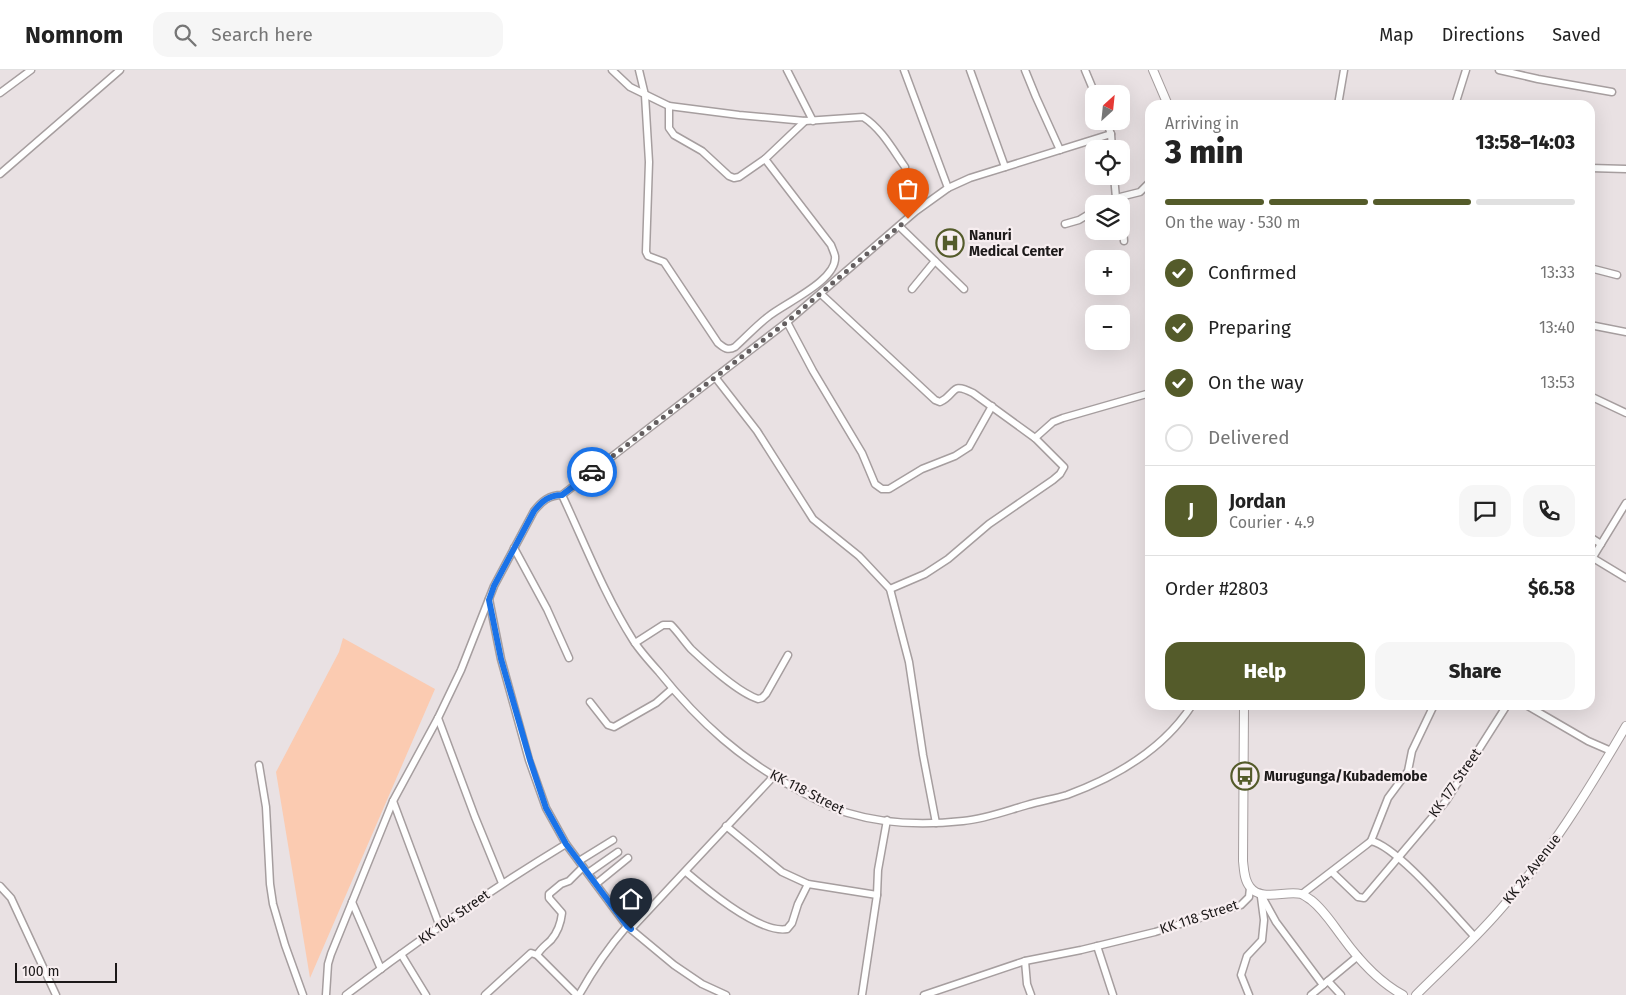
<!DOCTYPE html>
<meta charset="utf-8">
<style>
body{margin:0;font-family:"Fira Sans",sans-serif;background:#f6f6f6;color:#222;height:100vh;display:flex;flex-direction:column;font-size:19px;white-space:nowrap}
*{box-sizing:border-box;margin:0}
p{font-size:16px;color:#767676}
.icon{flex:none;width:28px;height:28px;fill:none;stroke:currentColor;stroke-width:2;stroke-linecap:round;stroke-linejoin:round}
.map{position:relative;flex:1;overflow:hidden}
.panel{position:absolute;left:1145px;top:30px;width:450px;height:610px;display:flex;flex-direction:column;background:#fff;border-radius:15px;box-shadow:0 5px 20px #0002}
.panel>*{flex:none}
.needle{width:32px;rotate:27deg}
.buttons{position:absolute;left:1085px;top:15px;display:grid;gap:10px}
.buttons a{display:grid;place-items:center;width:45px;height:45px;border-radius:10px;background:#fff;box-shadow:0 5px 20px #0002;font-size:25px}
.scale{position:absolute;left:15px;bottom:12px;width:102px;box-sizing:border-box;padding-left:5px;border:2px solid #1c1919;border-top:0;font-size:14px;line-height:18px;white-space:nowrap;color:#1c1919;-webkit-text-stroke:4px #f7eef0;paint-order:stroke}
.pin{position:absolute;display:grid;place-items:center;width:42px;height:42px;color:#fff;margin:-51px -21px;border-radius:50% 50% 50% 0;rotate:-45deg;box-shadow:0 0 5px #0007}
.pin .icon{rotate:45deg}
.courier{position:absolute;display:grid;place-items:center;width:50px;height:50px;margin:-25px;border:4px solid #1a73e8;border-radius:50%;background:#fff;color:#222;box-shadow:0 1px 6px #0007}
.headline em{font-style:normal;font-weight:800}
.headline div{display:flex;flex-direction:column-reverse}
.headline{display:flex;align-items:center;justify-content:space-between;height:85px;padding:0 20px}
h1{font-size:32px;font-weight:800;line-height:38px}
.bar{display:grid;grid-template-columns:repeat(4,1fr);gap:8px 5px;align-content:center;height:60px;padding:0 20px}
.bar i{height:6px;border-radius:4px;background:#e0e0e0}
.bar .on{background:#545b2a}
.bar p{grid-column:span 4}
.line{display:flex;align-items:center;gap:12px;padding:0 20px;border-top:1px solid #e0e0e0}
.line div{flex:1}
.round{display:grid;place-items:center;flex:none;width:52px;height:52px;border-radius:15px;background:#f6f6f6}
ol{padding:0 20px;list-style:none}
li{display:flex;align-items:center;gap:15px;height:55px}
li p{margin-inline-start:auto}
li .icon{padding:5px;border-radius:50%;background:#545b2a;color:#fff;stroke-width:4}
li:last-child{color:#767676}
li i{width:28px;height:28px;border:2px solid #e0e0e0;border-radius:50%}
.cta{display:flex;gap:10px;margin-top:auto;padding:10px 20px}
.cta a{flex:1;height:58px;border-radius:15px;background:#545b2a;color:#fff;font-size:20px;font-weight:800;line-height:58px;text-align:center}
.cta a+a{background:#f6f6f6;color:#222}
header{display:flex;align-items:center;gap:30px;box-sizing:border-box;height:70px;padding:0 25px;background:#fff;border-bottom:1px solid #e0e0e0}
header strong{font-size:24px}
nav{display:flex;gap:28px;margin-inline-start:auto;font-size:18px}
.search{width:350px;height:45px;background:#f6f6f6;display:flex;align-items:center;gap:12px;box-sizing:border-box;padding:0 18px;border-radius:15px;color:#767676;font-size:19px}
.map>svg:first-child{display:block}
.green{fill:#fbcbb1}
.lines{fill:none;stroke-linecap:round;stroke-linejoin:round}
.minor-casing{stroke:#a69e9f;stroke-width:9}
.tertiary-casing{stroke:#a69e9f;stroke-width:10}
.minor{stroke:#fff;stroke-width:6}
.tertiary{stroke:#fff;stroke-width:8}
.done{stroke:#645f60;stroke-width:5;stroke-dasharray:0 9}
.route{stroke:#1a73e8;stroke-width:6}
.labels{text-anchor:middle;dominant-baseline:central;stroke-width:4.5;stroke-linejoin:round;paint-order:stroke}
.poi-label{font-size:14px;font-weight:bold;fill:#1c1919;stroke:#f7eef0;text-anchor:start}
.street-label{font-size:14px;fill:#1c1919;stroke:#f7eef0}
</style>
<header>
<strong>Nomnom</strong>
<div class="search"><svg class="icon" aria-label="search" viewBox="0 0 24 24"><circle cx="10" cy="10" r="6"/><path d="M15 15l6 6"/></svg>Search here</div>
<nav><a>Map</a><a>Directions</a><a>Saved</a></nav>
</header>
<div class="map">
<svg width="1626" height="925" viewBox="0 0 1626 925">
<rect width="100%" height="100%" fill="#e9e1e3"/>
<!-- green -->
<polygon class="green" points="343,568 435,619 310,908 276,702 339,582"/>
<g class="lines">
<!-- minor casing -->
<g class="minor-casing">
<g id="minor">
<path d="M612 0 630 17 669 36 739 45 805 51 863 47C881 58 893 80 905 97"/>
<path d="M639 0 645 25 649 92 646 182 648 186 664 192 718 273C724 278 728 281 735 277 746 267 757 255 769 246 785 233 838 210 835 186 834 182 832 178 831 175L765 89"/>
<polyline points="787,0 813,51"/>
<polyline points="970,0 1005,97"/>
<polyline points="1025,0 1036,27 1060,80"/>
<polyline points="1085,0 1095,24"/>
<polyline points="1499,0 1538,9 1612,22"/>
<polyline points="0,23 31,0"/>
<polyline points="1338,35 1344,0"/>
<polyline points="1455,35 1466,0"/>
<polyline points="669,36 669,58 674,65 702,81 729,106 734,108 739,107 765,89 805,51"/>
<polyline points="1111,64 1112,79"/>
<polyline points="1590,98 1626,99"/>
<polyline points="0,104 120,0"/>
<polyline points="1114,106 1116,128"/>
<polyline points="948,118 970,108 1111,64 1106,51"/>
<polyline points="1107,134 1116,128 1140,122 1150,112"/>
<polyline points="1150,136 1150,152"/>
<polyline points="1121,137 1124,171"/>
<polyline points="1065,154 1079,150 1094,141"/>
<polyline points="899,156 964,219"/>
<polyline points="1590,198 1617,205"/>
<polyline points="912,219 935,191"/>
<path d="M821 224 935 330 940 332C957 324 950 311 973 323L1035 368 1064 397 1060 404 1053 410 989 454 948 489 925 504 890 519"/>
<polyline points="787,252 813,301 862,383 875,414 882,419 889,419 922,399 955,386 969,377 992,336"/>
<polyline points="1590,255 1626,262"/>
<polyline points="715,307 757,361 813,449 859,486 890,519 909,592 923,685 936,753"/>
<polyline points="1590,326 1626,343"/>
<polyline points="1035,368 1053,352 1063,348 1150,323"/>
<path d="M562 425C585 474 604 524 633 570 640 581 650 592 659 602 700 653 741 690 800 721 815 729 831 738 848 743 884 754 926 755 963 751 985 749 1006 741 1027 735 1040 731 1054 729 1067 725 1116 707 1163 680 1192 635"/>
<polyline points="1590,467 1601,474"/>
<polyline points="514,478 547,539 569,588"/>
<polyline points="1593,488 1626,508"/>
<polyline points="1590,492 1626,433"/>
<polyline points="489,529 501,589 529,690 546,738 566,774 627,856 674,895 702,914 726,925"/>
<path d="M635 573 663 555H671C678 562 684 571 691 579 707 594 737 622 758 629L762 628 766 624 788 585"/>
<polyline points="590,632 608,655 614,657 656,633 672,619"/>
<polyline points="1526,635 1588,671 1611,681"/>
<polyline points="438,648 475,747 502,813"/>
<polyline points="259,695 266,737 270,814 273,834 285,875 303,925"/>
<polyline points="393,731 440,857"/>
<polyline points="726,756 782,802 808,814 877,825"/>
<polyline points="1371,771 1388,728 1408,701 1412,681 1434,635"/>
<polyline points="579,791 613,770"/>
<path d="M686 802C706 819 760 864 787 859L792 853 798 834 808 814"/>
<polyline points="1332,802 1358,827 1364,828 1446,731 1507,635"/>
<polyline points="588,803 618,782"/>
<polyline points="596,814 628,788"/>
<polyline points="0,816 11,828 56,925"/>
<polyline points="1260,823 1276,852 1323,915"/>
<path d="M1302 824 1366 775 1371 771C1397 776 1454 845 1475 867"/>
<polyline points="352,832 381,899"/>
<polyline points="631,859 773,707"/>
<polyline points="1097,876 1113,925"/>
<polyline points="401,884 426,925"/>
<path d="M537 885C541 878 546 875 551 870 557 863 561 852 562 843L549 828V824L561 814 569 811 583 797"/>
<polyline points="1025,891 1027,914 1031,925"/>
<polyline points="1328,911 1341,925"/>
<path d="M326 925 328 894 331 884 393 731 438 648 461 600 494 516 534 441C542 431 549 425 562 425L787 252 916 141 948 118 904 0"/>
<path d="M346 925C417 871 490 820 566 774"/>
<polyline points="485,925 531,883 537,885 577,925"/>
<path d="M579 925C593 900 608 878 627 856"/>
<polyline points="862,925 877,825 878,800 887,750"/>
<polyline points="924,925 1025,891 1081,880 1155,862 1241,835 1249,827 1250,818"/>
<polyline points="1249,925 1241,905 1247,886 1262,870 1264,850 1261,827"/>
<polyline points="1311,925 1358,886"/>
</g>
</g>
<!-- tertiary casing -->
<g class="tertiary-casing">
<g id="tertiary">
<polyline points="1153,0 1168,35"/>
<path d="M1244 635 1243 791C1244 799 1244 810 1250 817 1261 832 1286 820 1301 824 1304 825 1308 828 1311 830 1324 840 1333 855 1343 868 1359 890 1379 912 1403 925"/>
<path d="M1416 925C1444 897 1473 871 1499 841 1549 785 1588 721 1626 656"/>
</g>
</g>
<!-- minor -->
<use href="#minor" class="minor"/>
<!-- tertiary -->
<use href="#tertiary" class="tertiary"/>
</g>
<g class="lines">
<!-- done -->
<polyline class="done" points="592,402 787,252 908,149"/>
<!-- route -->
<path class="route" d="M592 402 562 425C549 425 542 431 534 441L494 516 489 530 501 589 530 690 546 738 566 774 627 856 631 859"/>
</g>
<!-- icons -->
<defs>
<g id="hospital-ring" transform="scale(1.4375)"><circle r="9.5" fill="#f7eef0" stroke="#545b2a" stroke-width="1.5"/><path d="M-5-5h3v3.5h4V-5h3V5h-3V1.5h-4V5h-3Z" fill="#545b2a"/></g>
<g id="bus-ring" transform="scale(1.4375)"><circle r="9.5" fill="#f7eef0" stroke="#545b2a" stroke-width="1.5"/><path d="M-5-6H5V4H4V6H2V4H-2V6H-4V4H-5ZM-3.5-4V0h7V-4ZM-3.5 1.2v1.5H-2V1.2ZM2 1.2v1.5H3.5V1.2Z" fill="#545b2a"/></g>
</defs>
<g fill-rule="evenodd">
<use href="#hospital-ring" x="950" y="173"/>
<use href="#bus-ring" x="1245" y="706"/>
</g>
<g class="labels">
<!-- poi labels -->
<g class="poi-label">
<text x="969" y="165">Nanuri<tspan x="969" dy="16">Medical Center</tspan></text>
<text x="1264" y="706">Murugunga/Kubademobe</text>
</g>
<!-- street labels -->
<g class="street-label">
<text transform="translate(1455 713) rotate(-55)">KK 177 Street</text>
<text transform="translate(807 722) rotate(27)">KK 118 Street</text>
<text transform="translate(1532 799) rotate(-52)">KK 24 Avenue</text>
<text transform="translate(454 847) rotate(-35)">KK 104 Street</text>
<text transform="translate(1199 847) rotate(-18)">KK 118 Street</text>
</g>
</g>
</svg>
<div class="buttons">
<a><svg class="needle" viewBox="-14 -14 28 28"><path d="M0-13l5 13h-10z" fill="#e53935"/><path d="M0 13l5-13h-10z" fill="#767676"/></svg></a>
<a><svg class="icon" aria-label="locate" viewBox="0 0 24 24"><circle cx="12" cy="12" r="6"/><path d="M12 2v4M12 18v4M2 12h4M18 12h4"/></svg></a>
<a><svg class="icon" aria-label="layers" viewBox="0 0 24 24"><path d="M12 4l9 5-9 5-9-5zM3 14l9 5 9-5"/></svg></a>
<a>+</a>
<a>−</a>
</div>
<div class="scale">100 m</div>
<div class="pin" style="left:908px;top:149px;background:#ea580c"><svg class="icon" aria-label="bag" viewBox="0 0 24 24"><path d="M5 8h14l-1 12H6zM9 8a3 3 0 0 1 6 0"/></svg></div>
<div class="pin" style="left:631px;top:859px;background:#1f2937"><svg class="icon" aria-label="home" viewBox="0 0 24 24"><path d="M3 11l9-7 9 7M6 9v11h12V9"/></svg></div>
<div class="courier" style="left:592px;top:402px"><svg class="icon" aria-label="car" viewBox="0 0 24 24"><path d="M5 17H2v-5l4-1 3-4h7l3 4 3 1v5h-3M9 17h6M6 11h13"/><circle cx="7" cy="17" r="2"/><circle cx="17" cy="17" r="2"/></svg></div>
<section class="panel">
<div class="headline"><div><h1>3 min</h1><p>Arriving in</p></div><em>13:58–14:03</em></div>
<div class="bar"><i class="on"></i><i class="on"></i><i class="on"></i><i></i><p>On the way · 530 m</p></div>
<ol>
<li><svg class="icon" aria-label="check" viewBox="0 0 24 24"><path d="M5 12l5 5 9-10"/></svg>Confirmed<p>13:33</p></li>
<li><svg class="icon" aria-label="check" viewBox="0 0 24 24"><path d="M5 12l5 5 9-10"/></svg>Preparing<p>13:40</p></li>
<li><svg class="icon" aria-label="check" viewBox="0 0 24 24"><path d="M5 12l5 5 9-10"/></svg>On the way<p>13:53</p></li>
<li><i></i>Delivered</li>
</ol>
<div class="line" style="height:90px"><b class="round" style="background:#545b2a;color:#fff">J</b><div><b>Jordan</b><p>Courier · 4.9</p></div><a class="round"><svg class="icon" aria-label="chat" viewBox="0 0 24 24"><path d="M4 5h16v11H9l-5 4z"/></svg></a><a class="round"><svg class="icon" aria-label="phone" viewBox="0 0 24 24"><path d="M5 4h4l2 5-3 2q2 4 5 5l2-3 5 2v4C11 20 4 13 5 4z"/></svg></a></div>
<div class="line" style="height:65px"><div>Order #2803</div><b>$6.58</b></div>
<div class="cta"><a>Help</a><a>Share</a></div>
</section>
</div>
